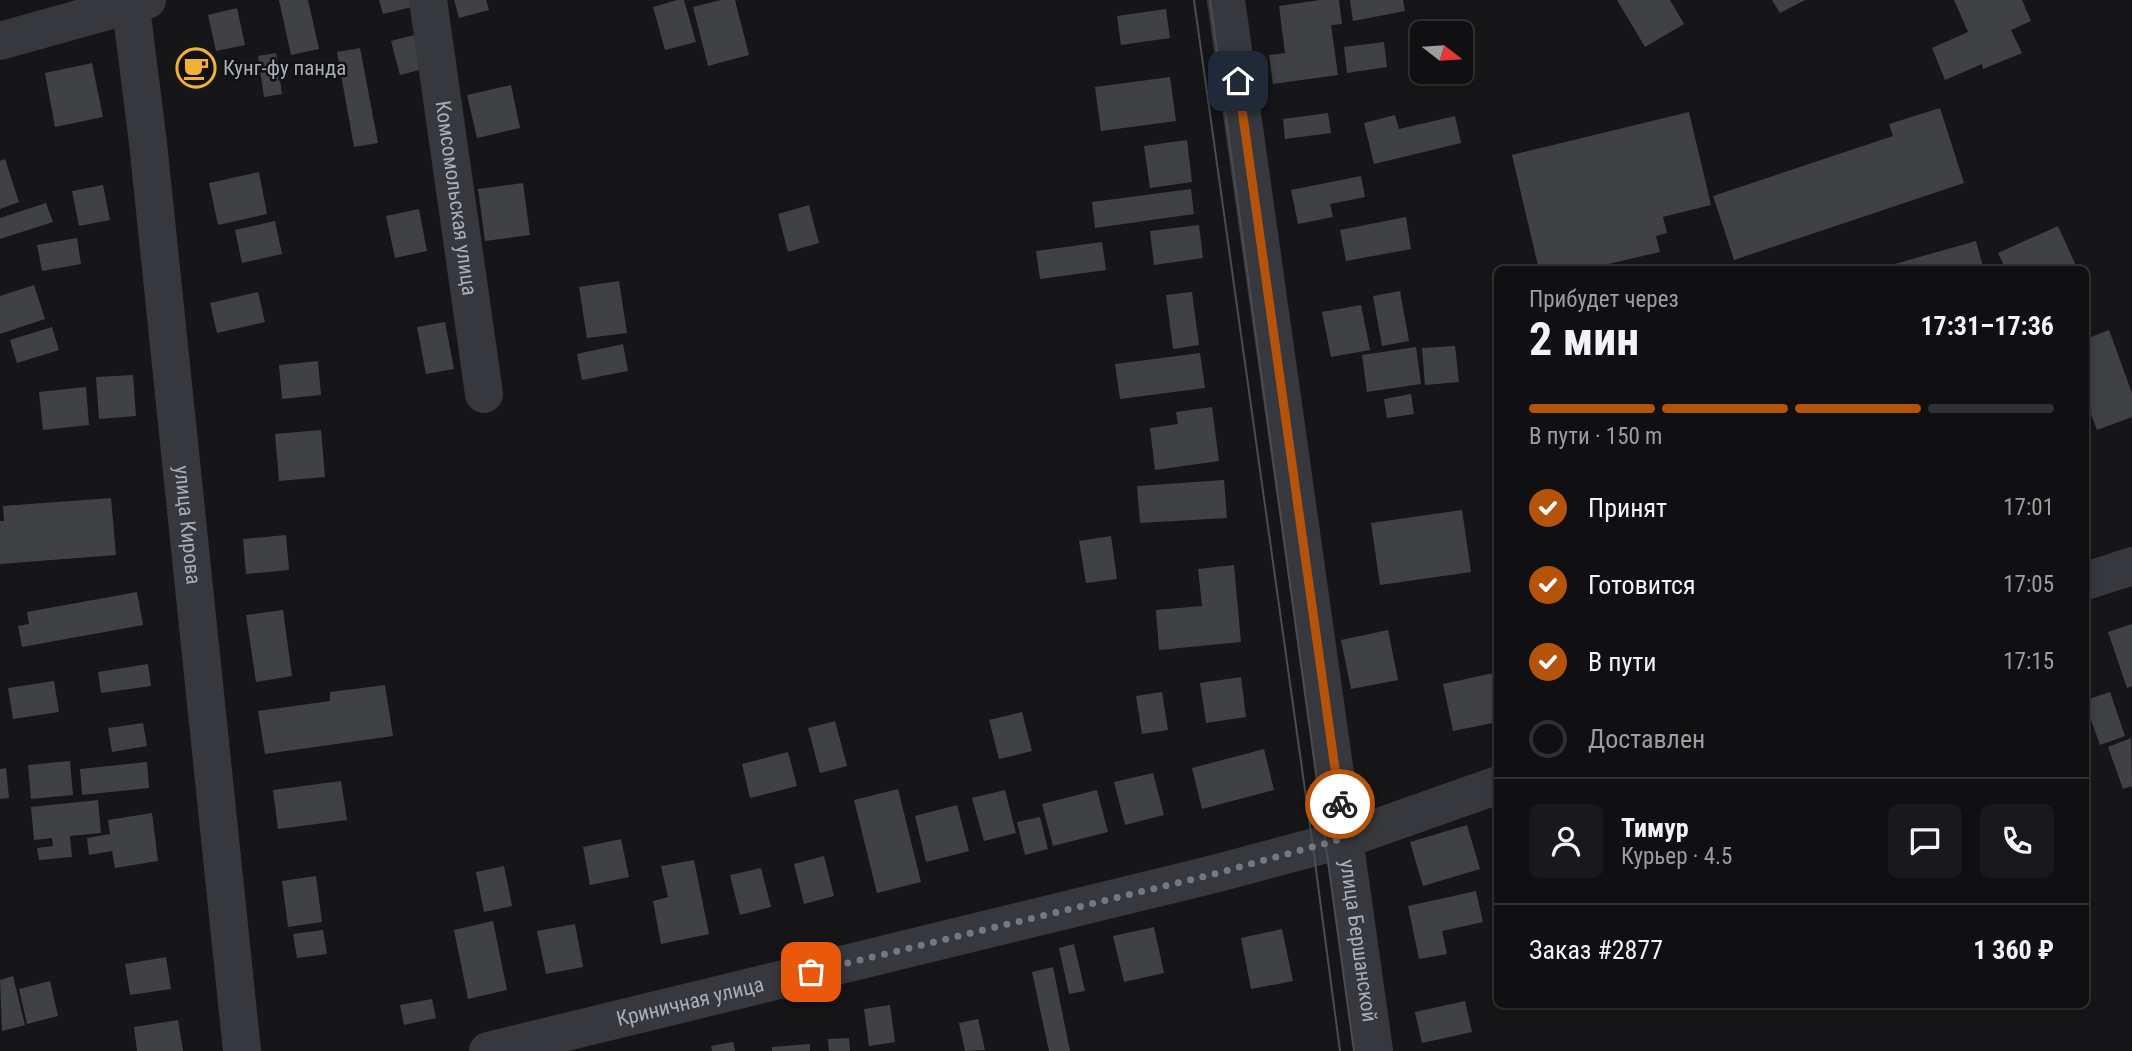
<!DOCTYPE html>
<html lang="ru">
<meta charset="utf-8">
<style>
body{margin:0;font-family:"Roboto Condensed",sans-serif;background:#19191b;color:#f1f3f6;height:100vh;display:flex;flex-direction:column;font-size:26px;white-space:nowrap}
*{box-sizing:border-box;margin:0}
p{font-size:23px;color:#9c9d9f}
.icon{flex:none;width:38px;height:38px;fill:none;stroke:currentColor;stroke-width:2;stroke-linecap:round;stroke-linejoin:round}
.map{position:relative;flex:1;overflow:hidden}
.details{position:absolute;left:1494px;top:266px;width:595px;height:742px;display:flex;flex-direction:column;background:#101012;border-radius:10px;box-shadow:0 4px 10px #0003,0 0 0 2px #303032}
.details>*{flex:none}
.needle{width:46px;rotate:107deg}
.tools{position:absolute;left:1410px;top:21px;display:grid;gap:14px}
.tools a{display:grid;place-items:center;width:63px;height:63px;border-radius:10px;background:#101012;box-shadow:0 4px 10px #0003,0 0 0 2px #303032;font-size:35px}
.pin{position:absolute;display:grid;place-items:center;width:60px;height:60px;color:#fff;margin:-30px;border-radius:14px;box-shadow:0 4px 10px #0006}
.courier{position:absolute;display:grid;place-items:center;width:70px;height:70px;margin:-35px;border:5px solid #b45309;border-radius:50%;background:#fff;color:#222;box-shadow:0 2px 9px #0007}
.headline em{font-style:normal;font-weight:700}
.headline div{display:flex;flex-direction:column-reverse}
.headline{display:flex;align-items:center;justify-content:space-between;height:119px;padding:0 35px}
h1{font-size:46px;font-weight:700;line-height:52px}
.bar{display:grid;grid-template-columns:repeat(4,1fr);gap:10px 7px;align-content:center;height:84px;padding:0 35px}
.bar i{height:9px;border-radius:5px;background:#303032}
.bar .selected{background:#b45309}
.bar p{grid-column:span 4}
.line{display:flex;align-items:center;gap:18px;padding:0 35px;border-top:2px solid #303032}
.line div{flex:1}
.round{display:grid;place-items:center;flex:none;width:74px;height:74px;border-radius:10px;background:#19191b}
ol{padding:0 35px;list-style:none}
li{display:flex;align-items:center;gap:21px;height:77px}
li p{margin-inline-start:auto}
li .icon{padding:7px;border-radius:50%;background:#b45309;color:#fff;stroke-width:4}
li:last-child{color:#9c9d9f}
li i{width:38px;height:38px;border:4px solid #303032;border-radius:50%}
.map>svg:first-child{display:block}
.building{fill:#404145}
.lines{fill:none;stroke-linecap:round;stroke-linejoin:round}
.minor{stroke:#37383d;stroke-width:38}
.tram{stroke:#4a4c52;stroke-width:2}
.done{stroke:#757880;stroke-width:7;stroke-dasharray:0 12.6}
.route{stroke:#b45309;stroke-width:9}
.labels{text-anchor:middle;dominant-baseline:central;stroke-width:5;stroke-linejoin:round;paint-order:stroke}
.poi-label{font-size:21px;fill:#a8adb8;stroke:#111113;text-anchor:start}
.street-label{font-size:21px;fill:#a8adb8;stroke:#111113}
</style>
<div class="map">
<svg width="2132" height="1051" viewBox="0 0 2132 1051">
<rect width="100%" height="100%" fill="#161618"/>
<!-- building -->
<g class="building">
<polygon points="279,0 308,0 319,49 291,55"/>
<polygon points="379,0 415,0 416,6 383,14"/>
<polygon points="454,0 486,0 489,10 459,18"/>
<polygon points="677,0 684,0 696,42 665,50 653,7"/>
<polygon points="721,0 735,0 749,55 708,66 693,7"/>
<polygon points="1320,0 1339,0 1342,24 1331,25 1338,75 1273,84 1269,55 1285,53 1279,6"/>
<polygon points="1350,0 1403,0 1405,11 1353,21"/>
<polygon points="1617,0 1670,0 1684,24 1645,47"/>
<polygon points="1772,0 1805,0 1780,13"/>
<polygon points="1954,0 2022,0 2031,21 2011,30 2022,53 1983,69 1982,64 1945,80 1932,48 1968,32"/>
<polygon points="237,8 245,45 216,51 208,15"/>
<polygon points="1166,9 1170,38 1121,45 1117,16"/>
<polygon points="418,34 427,68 400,75 391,41"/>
<polygon points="1384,42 1387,67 1347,73 1344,47"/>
<polygon points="360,48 378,143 354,147 337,52"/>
<polygon points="276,53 282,94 264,97 258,56"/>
<polygon points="92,63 103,117 55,127 45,73"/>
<polygon points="1170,77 1176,121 1101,131 1095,87"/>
<polygon points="511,85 520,128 477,138 467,95"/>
<polygon points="1940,108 1964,183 1734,260 1713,196 1893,136 1889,124"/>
<polygon points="1689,112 1711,205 1663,217 1667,233 1656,236 1660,252 1604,265 1605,270 1539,270 1512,155"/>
<polygon points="1328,113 1331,133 1285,139 1283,119"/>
<polygon points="1395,115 1399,129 1455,116 1461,143 1374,164 1364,123"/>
<polygon points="1187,140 1192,182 1150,188 1144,146"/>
<polygon points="5,159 19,202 0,209 0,161"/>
<polygon points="259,172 267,214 218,225 209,183"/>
<polygon points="1361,176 1365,197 1330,204 1333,217 1298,224 1291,190"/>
<polygon points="523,183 530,235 485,241 478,189"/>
<polygon points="103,185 110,220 79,226 72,191"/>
<polygon points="1191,189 1194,214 1095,228 1092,202"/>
<polygon points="46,203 53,222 0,239 0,218"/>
<polygon points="809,205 819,243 788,252 778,214"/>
<polygon points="419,209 427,251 395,258 386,216"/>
<polygon points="1406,217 1411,249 1346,261 1340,230"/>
<polygon points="275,221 282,254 242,263 235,230"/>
<polygon points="1199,225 1203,258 1154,265 1150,231"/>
<polygon points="2058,226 2078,270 2006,270 1998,253"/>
<polygon points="77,238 81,264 42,271 37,245"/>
<polygon points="1976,241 1984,270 1877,270 1877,269"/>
<polygon points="1102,242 1106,270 1040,279 1036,251"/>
<polygon points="619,281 627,333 587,338 579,287"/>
<polygon points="34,285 45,319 0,334 0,296"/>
<polygon points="1400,291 1409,341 1382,346 1373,296"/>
<polygon points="258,292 265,322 217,333 210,303"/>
<polygon points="1192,292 1199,345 1173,349 1166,295"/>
<polygon points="1361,305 1370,350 1331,357 1322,312"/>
<polygon points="445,322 454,369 426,374 417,327"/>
<polygon points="52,327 59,350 17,363 10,340"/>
<polygon points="2109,330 2132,393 2132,417 2097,430 2086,401 2086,339"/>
<polygon points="623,344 628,371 582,380 577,354"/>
<polygon points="1455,346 1459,382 1425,385 1422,348"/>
<polygon points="1416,347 1421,384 1367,392 1362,355"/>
<polygon points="1200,353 1205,388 1120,399 1115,364"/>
<polygon points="318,361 321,395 282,399 279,365"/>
<polygon points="133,375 136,416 99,419 96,377"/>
<polygon points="86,387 89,425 43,430 39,392"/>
<polygon points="1411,394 1414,414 1387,418 1384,399"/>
<polygon points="1212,407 1219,461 1155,470 1150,428 1178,424 1176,412"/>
<polygon points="321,430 325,477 279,481 275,434"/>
<polygon points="1224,480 1227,518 1140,523 1137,486"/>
<polygon points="111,498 116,555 0,564 0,521 4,521 3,506"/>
<polygon points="1462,510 1471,572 1380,585 1371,523"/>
<polygon points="286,535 289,570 246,574 243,539"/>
<polygon points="1111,536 1117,579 1086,583 1079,541"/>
<polygon points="1234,565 1241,642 1159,650 1156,610 1202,606 1198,569"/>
<polygon points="137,592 143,625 22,647 18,626 29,624 27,612"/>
<polygon points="283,610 292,676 256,682 246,615"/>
<polygon points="2132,624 2132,686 2127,688 2108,632"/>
<polygon points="1388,630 1398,680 1351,689 1341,640"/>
<polygon points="148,664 151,686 101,693 98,672"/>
<polygon points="1498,672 1498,722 1453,731 1443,684"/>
<polygon points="1241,677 1246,717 1206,723 1200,683"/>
<polygon points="54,681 59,712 13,719 8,688"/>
<polygon points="385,685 393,736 265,754 258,711 330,701 330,692"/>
<polygon points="1162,692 1168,730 1142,734 1136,696"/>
<polygon points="2110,692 2125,736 2100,745 2086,706 2086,700"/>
<polygon points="1022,712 1032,751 999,759 989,720"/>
<polygon points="835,721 847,766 820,773 808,728"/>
<polygon points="143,723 147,746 112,752 108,728"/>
<polygon points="2131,738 2132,786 2123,789 2108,747"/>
<polygon points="1264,749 1274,790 1202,809 1192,768"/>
<polygon points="788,752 797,786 750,798 742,764"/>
<polygon points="70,761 73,795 31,799 28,765"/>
<polygon points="147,762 149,788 82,795 80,769"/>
<polygon points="6,768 9,798 0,799 0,769"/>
<polygon points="1153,773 1164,815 1125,825 1114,782"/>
<polygon points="341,781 347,820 278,829 273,790"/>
<polygon points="898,789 921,882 877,893 854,800"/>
<polygon points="1005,790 1016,833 984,841 972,798"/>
<polygon points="1097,790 1108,832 1053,846 1042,804"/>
<polygon points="98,800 101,833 70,836 72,857 39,860 37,848 53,846 52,838 34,840 31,807"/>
<polygon points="957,805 969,851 926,862 915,816"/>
<polygon points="152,813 158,861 115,868 112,851 89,855 87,838 110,834 108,820"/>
<polygon points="1040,817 1048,849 1025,855 1017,822"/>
<polygon points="1467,825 1480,869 1423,886 1410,842"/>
<polygon points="621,839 629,877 590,885 583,847"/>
<polygon points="824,856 834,896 804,904 794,864"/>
<polygon points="694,860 709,934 661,944 653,901 668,897 661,866"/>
<polygon points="504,866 512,906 484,912 476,872"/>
<polygon points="761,868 771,907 740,915 730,875"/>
<polygon points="316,876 322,922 288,927 282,881"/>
<polygon points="1476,891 1483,922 1442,931 1447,954 1419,959 1408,906"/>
<polygon points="493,921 507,990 468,999 454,930"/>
<polygon points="575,924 583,967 546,974 537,931"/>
<polygon points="1154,927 1164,973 1124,982 1113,936"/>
<polygon points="1282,929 1293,981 1251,989 1241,938"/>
<polygon points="323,930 327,954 297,958 293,934"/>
<polygon points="1074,944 1085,991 1069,994 1059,948"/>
<polygon points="166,957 171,989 130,995 125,964"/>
<polygon points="1053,967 1070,1051 1049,1051 1032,972"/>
<polygon points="13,976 25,1025 2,1031 0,980"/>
<polygon points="50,981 58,1016 27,1024 19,989"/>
<polygon points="432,999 436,1018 404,1025 400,1005"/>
<polygon points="1465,1001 1472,1032 1422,1043 1415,1012"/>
<polygon points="890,1005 895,1042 869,1046 864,1009"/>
<polygon points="978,1019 985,1050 965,1051 959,1023"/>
<polygon points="178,1020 183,1051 137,1051 134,1027"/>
<polygon points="849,1038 850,1051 829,1051 828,1039"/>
<polygon points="733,1042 735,1051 712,1051 711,1046"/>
<polygon points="810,1044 810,1051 772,1051 772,1047"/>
</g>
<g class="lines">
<!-- minor -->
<g class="minor">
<path id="s1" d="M130 0 148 143 242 1051"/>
<path id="s2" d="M428 0 484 394"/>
<path id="s3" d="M1226 0 1374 1051"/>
<polyline points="0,41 147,0"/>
<polyline points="2086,581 2132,566"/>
<path id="s4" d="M488 1051 1214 874 1345 839 1498 785"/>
</g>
<!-- tram -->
<g class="tram">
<polyline points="1194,0 1313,847 1340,1051"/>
<polyline points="1210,0 1354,1051"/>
</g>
</g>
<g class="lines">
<!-- done -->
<polyline class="done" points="811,972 1214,874 1345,838 1340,804"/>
<!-- route -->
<polyline class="route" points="1238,81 1340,804"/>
</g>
<!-- icons -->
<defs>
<g id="cafe-ring" transform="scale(2.0125)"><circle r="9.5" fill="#111113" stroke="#f2b134" stroke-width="1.5"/><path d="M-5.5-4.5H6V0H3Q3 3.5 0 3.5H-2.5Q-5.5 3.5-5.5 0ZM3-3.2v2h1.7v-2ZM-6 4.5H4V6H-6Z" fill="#f2b134"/></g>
</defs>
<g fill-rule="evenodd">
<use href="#cafe-ring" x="196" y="68"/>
</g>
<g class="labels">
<!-- poi labels -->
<g class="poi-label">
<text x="223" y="68">Кунг-фу панда</text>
</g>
<!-- street labels -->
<g class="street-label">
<text stroke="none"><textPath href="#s2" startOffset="200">Комсомольская улица</textPath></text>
<text stroke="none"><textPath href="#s1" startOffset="528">улица Кирова</textPath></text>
<text stroke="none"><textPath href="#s3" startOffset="950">улица Бершанской</textPath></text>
<text stroke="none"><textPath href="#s4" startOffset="208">Криничная улица</textPath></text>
</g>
</g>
</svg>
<div class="tools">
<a><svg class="needle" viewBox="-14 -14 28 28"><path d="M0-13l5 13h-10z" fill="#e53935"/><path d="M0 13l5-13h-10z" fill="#9c9d9f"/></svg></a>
</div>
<div class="pin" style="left:811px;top:972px;background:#ea580c"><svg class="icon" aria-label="bag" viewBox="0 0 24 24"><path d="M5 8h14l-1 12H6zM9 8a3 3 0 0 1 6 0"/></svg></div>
<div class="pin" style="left:1238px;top:81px;background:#1f2937"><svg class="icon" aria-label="home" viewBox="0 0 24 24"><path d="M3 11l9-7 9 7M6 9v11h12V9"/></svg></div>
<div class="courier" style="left:1340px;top:804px"><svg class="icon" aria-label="bike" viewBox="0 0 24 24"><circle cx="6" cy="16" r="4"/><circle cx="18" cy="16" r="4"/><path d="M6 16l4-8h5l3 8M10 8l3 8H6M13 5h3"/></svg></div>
<section class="details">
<div class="headline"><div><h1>2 мин</h1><p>Прибудет через</p></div><em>17:31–17:36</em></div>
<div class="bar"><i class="selected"></i><i class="selected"></i><i class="selected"></i><i></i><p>В пути · 150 m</p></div>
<ol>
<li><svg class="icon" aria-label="check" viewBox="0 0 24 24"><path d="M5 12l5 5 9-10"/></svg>Принят<p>17:01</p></li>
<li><svg class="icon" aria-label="check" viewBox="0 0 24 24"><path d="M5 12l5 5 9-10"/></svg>Готовится<p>17:05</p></li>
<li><svg class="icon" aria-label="check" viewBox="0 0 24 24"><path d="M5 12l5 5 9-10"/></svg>В пути<p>17:15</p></li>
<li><i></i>Доставлен</li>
</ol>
<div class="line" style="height:126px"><a class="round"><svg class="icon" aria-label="person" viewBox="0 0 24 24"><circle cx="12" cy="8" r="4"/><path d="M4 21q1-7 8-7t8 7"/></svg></a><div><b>Тимур</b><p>Курьер · 4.5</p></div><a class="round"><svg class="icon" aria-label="chat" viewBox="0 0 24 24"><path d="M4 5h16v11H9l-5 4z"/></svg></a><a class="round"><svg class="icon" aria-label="phone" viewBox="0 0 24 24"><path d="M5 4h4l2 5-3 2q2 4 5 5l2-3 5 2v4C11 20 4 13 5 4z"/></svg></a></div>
<div class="line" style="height:91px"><div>Заказ #2877</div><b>1 360 ₽</b></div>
</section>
</div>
